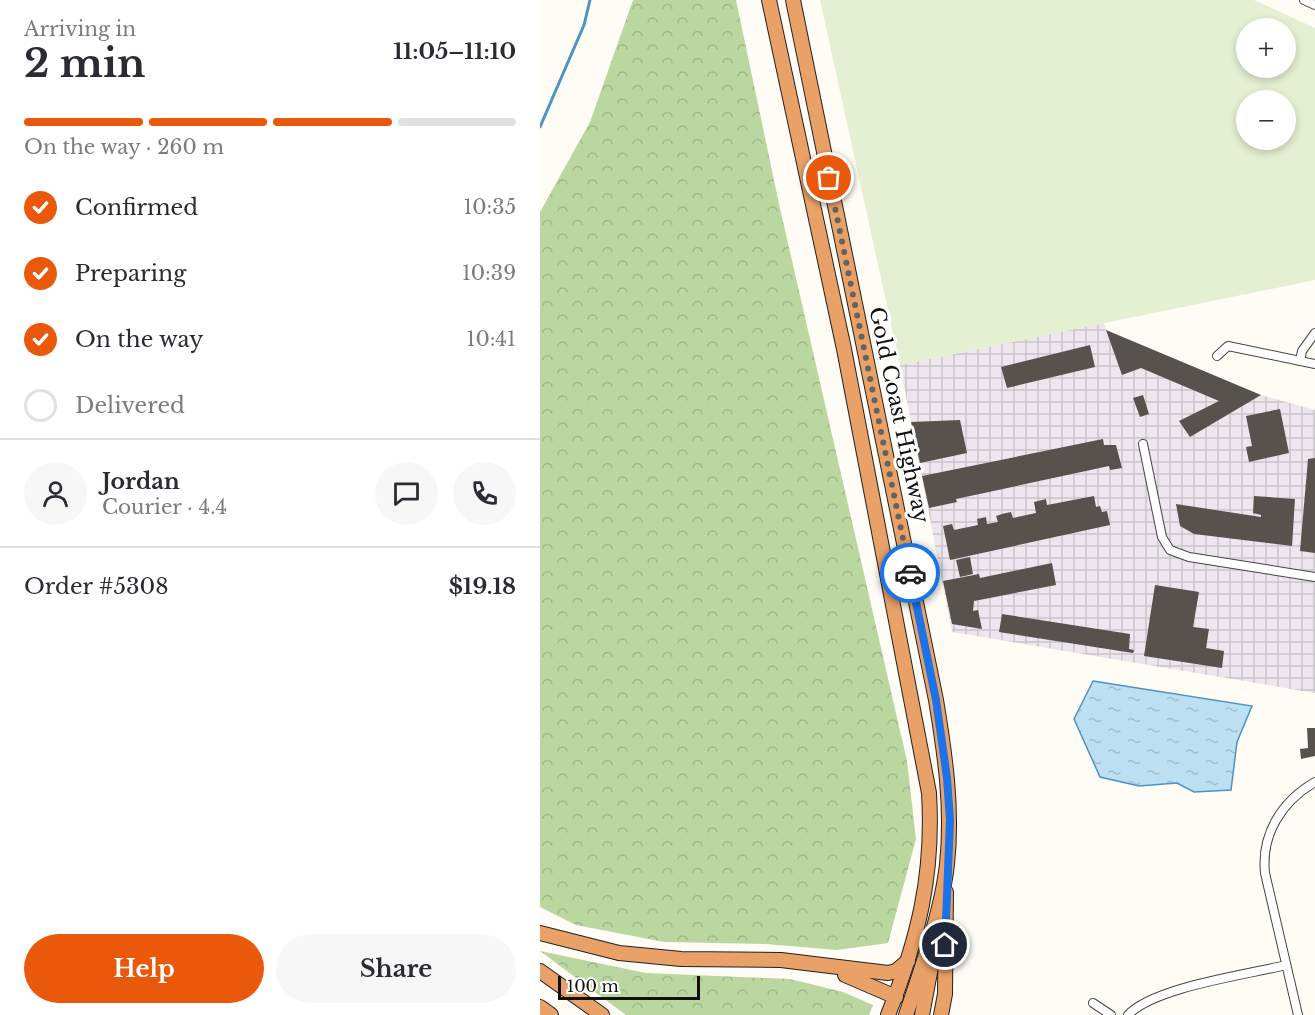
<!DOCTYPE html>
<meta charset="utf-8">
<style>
body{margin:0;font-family:"Libre Baskerville",serif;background:#f7f7f7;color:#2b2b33;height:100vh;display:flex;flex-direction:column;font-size:22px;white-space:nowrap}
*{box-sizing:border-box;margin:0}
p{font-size:20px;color:#7c7c81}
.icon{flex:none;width:33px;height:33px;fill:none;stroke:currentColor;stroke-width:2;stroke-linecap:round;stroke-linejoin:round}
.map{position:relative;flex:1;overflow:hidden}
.drawer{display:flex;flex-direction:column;background:#fff;width:540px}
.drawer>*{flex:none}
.fabs{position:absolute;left:696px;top:18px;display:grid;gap:12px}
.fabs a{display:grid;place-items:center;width:60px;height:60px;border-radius:50%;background:#fff;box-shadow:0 3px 9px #0003;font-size:30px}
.scale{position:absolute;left:18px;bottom:15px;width:142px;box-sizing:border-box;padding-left:6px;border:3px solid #101010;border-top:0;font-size:16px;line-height:21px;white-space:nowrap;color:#101010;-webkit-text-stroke:4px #fff;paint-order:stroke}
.pin{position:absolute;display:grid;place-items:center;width:51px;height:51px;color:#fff;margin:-26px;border:3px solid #fff;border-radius:50%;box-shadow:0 2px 6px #0007}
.courier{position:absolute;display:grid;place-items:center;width:60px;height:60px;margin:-30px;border:4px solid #1a73e8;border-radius:50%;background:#fff;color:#222;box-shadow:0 2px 8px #0007}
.head em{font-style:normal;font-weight:700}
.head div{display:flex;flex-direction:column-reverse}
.head{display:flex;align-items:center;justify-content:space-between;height:102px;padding:0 24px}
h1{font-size:39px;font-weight:700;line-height:45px}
.bar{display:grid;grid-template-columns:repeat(4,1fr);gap:9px 6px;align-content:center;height:72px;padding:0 24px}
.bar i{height:8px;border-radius:4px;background:#e1e1e2}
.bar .selected{background:#ea580c}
.bar p{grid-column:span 4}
.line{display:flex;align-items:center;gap:15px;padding:0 24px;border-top:2px solid #e1e1e2}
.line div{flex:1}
.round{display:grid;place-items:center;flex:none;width:63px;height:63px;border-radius:32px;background:#f7f7f7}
ol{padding:0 24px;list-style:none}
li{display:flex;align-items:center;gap:18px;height:66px}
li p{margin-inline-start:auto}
li .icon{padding:6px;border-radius:50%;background:#ea580c;color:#fff;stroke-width:4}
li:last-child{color:#7c7c81}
li i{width:33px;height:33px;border:3px solid #e1e1e2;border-radius:50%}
.primary-button{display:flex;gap:12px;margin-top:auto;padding:12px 24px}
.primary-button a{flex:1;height:69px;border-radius:36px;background:#ea580c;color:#fff;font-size:24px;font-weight:700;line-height:69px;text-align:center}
.primary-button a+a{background:#f7f7f7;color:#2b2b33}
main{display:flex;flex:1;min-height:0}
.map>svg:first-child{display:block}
.industrial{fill:url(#industrial-grid)}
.forest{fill:url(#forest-crowns)}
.pitch{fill:#e5efd1;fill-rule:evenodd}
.water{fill:url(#water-ripples);stroke:#4995c4;stroke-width:1.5}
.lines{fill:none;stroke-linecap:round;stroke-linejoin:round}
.stream{stroke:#4995c4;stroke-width:3}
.building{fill:#58524e}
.street-casing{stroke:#434343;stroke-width:10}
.highway-casing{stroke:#212121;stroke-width:16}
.street{stroke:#fff;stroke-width:8}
.highway{stroke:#e9a168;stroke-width:14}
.done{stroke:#636360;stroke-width:6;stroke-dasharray:0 10.8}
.route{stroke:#1a73e8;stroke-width:8}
.labels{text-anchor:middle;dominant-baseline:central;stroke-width:6;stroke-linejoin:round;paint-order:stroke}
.street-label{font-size:21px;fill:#101010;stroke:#fff}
</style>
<main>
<section class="drawer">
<div class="head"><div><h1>2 min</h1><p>Arriving in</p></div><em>11:05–11:10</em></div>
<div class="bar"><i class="selected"></i><i class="selected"></i><i class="selected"></i><i></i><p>On the way · 260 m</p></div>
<ol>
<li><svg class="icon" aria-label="check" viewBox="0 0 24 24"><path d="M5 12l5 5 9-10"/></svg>Confirmed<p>10:35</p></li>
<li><svg class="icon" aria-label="check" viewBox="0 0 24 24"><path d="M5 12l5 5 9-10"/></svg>Preparing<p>10:39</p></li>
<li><svg class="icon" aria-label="check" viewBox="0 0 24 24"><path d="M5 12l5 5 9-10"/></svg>On the way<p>10:41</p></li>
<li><i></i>Delivered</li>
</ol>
<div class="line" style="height:108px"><a class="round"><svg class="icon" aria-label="person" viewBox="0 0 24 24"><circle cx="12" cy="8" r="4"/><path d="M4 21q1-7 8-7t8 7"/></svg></a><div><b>Jordan</b><p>Courier · 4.4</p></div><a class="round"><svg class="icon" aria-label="chat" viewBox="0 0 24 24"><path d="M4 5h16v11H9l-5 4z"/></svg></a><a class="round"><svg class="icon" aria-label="phone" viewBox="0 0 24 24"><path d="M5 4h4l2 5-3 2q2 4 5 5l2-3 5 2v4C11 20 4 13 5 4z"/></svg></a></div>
<div class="line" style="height:78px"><div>Order #5308</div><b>$19.18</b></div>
<div class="primary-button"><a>Help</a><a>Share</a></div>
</section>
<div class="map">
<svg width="775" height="1015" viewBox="0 0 775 1015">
<defs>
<pattern id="industrial-grid" width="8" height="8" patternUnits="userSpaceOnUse" patternTransform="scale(1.5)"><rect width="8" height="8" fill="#ede6ee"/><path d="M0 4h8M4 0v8" fill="none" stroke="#cac4cb"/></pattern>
<pattern id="forest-crowns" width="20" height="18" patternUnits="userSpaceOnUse" patternTransform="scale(1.5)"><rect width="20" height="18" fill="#bad7a0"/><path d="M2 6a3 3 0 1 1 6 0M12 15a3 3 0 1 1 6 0" fill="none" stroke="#9fb889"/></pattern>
<pattern id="water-ripples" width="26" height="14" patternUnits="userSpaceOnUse" patternTransform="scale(1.5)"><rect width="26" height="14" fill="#bddff2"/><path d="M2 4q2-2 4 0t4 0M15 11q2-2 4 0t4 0" fill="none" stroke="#a1bece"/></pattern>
</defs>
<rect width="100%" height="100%" fill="#fefcf5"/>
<!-- industrial -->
<polygon class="industrial" points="564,323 566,330 721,395 775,410 775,693 412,632 360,365"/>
<!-- forest -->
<g class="forest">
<polygon points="93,0 196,0 239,204 367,761 376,839 348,943 297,950 226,944 124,942 36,925 0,907 0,212 50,122"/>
<polygon points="0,951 106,973 250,979 303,992 333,1005 329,1015 86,1015"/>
</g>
<!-- pitch -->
<path class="pitch" d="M280 0H714L775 28V280L360 365ZM706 28H746V68H706ZM746 100V140H706V100Z"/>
<!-- water -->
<polygon class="water" points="553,681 712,706 697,742 691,790 654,792 637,783 599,786 560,777 534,719"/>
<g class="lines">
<!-- stream -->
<polyline class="stream" points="0,127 44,25 50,0"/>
</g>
<!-- building -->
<g class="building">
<polygon points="566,330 721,395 650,437 639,421 679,401 601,368 582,375"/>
<polygon points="550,345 555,367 467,388 461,367"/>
<polygon points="603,395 609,414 600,417 593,398"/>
<polygon points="740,409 749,453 709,462 706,447 712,446 706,416"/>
<polygon points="420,420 427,453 380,463 371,422"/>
<polygon points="563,439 564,445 576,445 582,468 570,470 569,466 416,499 417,502 389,508 382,476"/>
<polygon points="775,458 775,553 760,551 768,459"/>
<polygon points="554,496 556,507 560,506 562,512 567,511 570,525 410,560 403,526 412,524 414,530 438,525 437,519 446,517 447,524 458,522 456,516 462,514 471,512 473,518 496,513 494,502 506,499 507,505"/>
<polygon points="714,496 755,499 752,546 654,534 640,526 636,504 721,517 721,515 713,513"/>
<polygon points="430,557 433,574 420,577 416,560"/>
<polygon points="512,563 516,585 434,601 433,611 438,610 442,629 412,624 403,581 439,574 440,578"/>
<polygon points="615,585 659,592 653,627 669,629 666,648 684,651 682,668 604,656"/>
<polygon points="462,614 590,634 589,649 594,650 593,653 459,632"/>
<polygon points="767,728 775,728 775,756 761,759 760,749 768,748"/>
</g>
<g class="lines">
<!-- street casing -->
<g class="street-casing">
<g id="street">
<polyline points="764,0 775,5"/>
<polyline points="677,356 688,346 775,364"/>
<polyline points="760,361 762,351 775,333"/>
<polyline points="603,444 622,537 630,550 649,557 775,577"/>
<polyline points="553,1003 571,1015"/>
<path d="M588 1015C614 987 706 975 746 965"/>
<path d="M758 1015 725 873C721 834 742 801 775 782"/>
</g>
</g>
<!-- highway casing -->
<g class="highway-casing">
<g id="highway">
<path d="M229 0 304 349 389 793C394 876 378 939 348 1015"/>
<path d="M253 0 396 700C405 754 413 809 407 864 402 910 381 971 366 1015"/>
<polyline points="0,933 79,953 141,959 241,960 348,973 356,971 368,961"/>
<polyline points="0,971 62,1015"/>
<polyline points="305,975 356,997"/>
<polyline points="0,1007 11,1015"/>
<polyline points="382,1015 394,951"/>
<polyline points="401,1015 405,994 406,892"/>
</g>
</g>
<!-- street -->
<use href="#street" class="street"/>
<!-- highway -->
<use href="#highway" class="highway"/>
</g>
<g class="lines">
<!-- done -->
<polyline class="done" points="289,178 370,573"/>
<!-- route -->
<polyline class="route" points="370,573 396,700 407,778 410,820 405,945"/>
</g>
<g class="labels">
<!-- street labels -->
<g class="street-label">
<text transform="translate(359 415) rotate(78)">Gold Coast Highway</text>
</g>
</g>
</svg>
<div class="fabs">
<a>+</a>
<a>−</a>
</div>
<div class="scale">100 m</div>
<div class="pin" style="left:289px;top:178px;background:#ea580c"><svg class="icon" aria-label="bag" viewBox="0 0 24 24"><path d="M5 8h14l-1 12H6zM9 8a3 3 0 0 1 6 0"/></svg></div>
<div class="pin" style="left:405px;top:945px;background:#1f2937"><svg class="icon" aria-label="home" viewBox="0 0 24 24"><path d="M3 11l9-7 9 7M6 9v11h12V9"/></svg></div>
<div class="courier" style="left:370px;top:573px"><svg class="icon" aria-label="car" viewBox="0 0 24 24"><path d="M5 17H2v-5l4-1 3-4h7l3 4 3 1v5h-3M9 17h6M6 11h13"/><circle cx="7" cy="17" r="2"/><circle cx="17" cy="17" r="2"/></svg></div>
</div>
</main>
